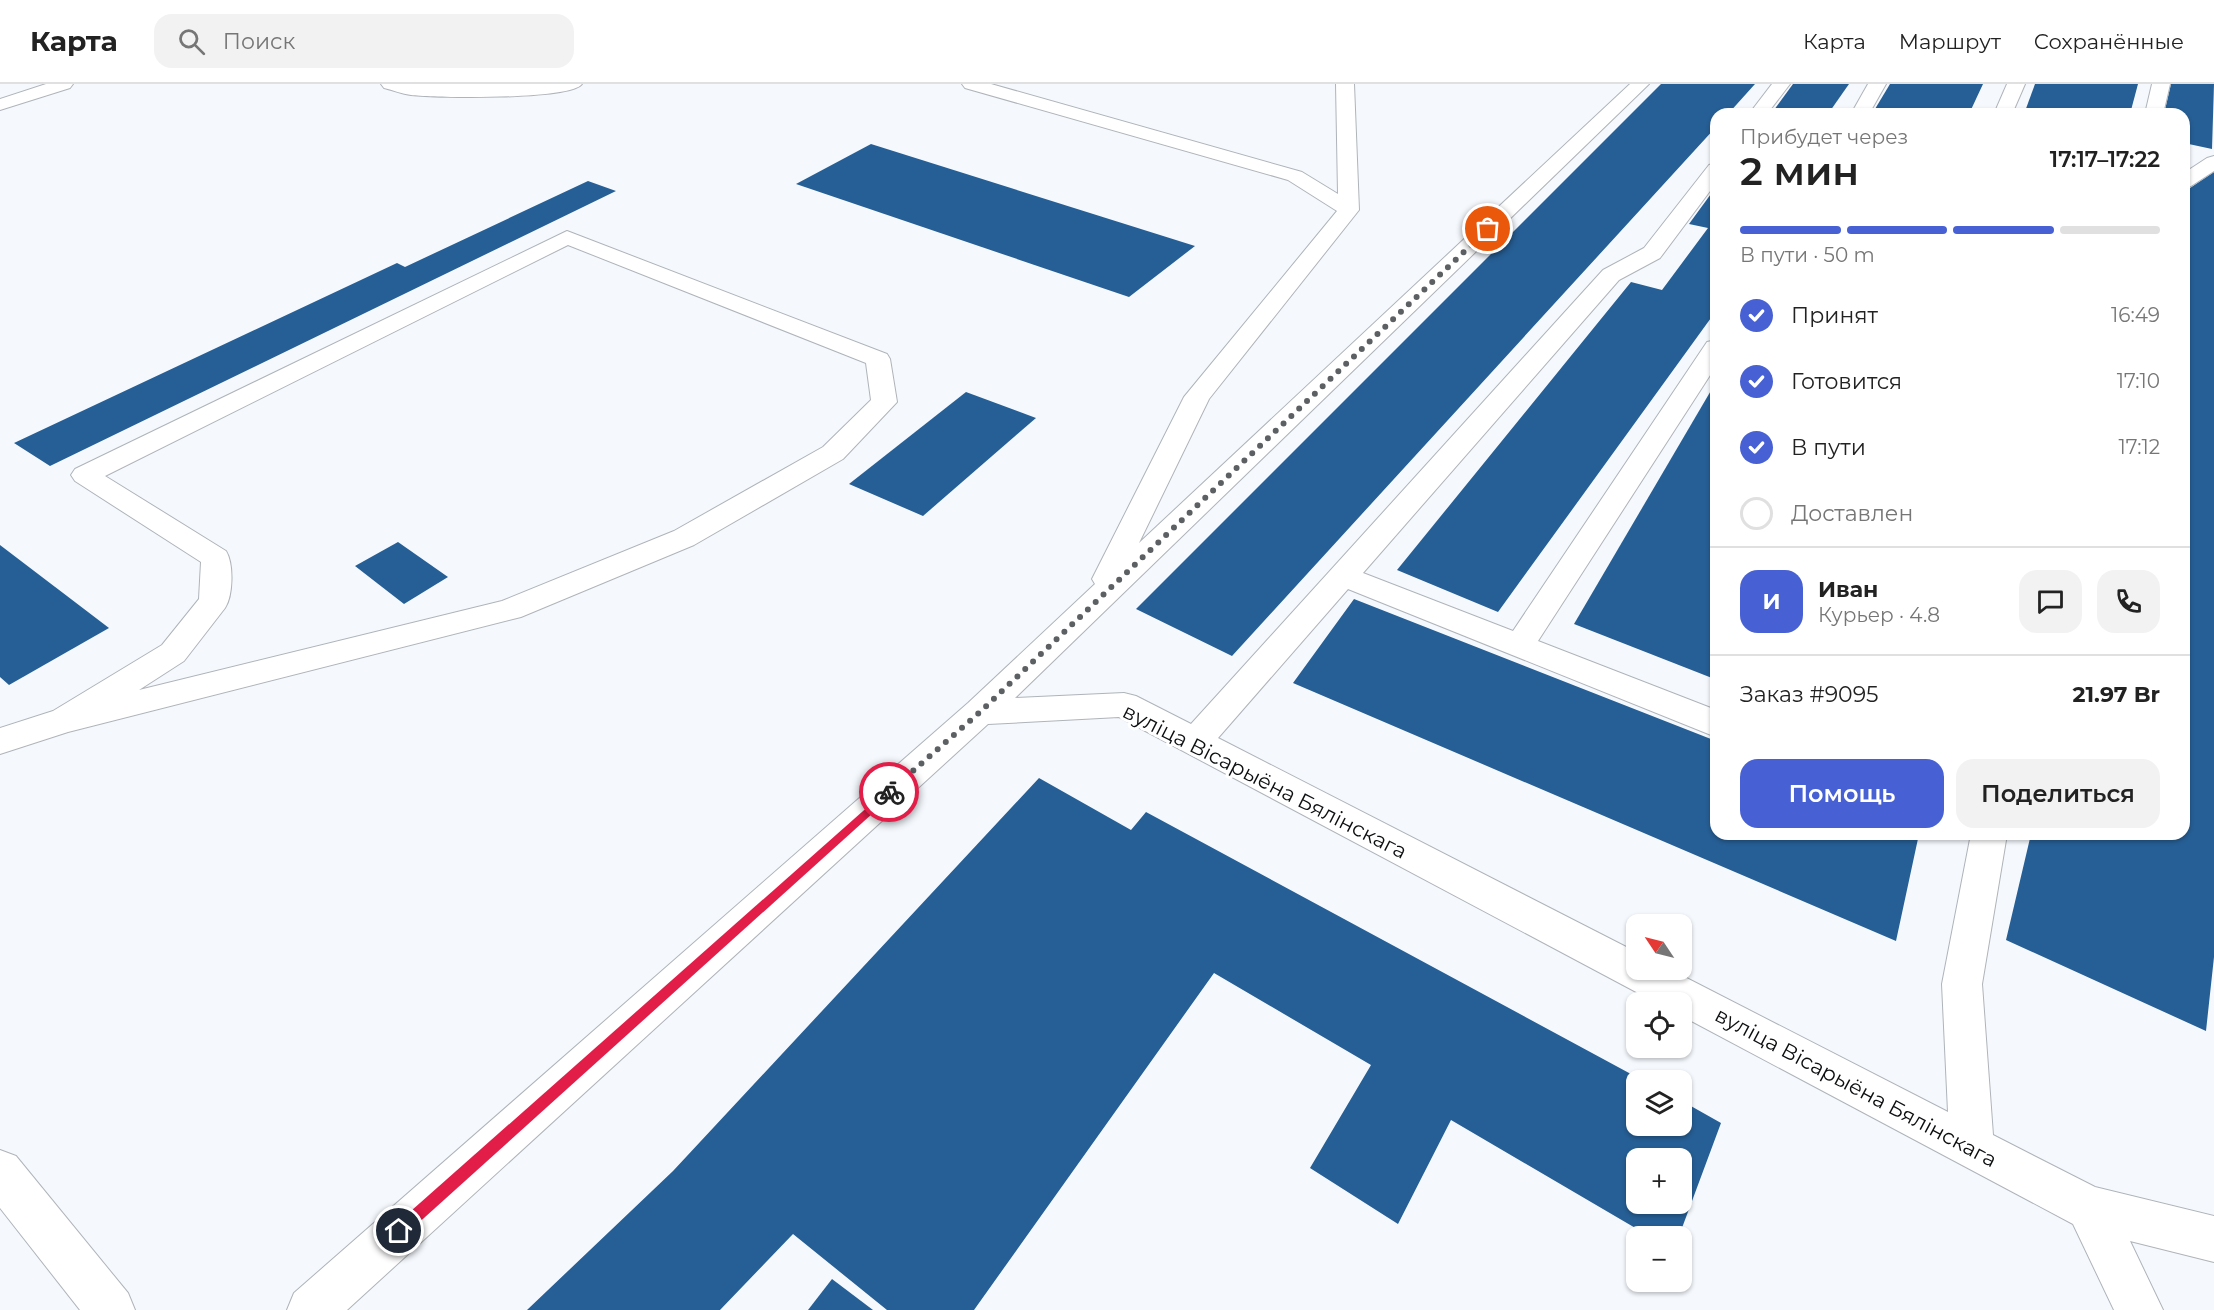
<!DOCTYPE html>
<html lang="ru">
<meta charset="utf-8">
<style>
body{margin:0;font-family:Montserrat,sans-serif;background:#f2f2f2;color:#222;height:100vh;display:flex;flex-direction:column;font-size:22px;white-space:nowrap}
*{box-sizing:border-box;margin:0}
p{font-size:20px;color:#767676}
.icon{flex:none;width:33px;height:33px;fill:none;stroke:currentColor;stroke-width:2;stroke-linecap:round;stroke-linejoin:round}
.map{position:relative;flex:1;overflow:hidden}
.details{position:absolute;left:1710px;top:24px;width:480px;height:732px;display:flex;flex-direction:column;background:#fff;border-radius:18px;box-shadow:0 2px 4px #0004}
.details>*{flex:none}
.needle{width:39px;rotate:305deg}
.controls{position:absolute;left:1626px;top:830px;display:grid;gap:12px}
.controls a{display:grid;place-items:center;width:66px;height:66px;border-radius:12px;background:#fff;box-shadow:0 2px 4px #0004;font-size:30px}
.pin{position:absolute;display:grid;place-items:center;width:51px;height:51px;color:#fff;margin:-26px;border:3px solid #fff;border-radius:50%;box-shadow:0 2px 6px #0007}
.courier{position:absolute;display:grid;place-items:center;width:60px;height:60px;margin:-30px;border:4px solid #e11d48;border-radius:50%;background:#fff;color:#222;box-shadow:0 2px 8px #0007}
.head em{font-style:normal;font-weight:600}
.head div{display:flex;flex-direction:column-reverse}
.head{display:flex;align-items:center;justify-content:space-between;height:102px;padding:0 30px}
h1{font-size:39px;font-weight:600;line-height:45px}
.bar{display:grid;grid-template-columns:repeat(4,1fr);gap:9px 6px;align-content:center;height:72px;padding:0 30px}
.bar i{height:8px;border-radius:4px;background:#e0e0e0}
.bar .selected{background:#4760d4}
.bar p{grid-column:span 4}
.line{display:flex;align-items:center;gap:15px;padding:0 30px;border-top:2px solid #e0e0e0}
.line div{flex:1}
.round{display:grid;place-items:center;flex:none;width:63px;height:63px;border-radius:18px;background:#f2f2f2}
ol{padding:0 30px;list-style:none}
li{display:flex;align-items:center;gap:18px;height:66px}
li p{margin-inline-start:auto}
li .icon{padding:6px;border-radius:50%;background:#4760d4;color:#fff;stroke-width:4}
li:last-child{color:#767676}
li i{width:33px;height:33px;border:3px solid #e0e0e0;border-radius:50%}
.primary-button{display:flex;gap:12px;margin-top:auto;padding:12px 30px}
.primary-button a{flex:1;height:69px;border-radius:18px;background:#4760d4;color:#fff;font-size:24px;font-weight:600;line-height:69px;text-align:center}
.primary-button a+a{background:#f2f2f2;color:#222}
header{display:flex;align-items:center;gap:36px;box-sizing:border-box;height:84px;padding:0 30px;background:#fff;border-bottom:2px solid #e0e0e0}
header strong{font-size:28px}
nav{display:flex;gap:33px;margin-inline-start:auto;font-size:21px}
.search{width:420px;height:54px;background:#f2f2f2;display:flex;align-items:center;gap:15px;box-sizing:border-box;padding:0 21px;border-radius:18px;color:#767676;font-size:22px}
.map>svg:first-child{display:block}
.building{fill:#265f95;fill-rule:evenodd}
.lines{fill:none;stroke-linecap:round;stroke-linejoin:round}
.minor-casing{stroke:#afb4ba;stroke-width:2}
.minor{fill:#fff;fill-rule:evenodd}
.route{fill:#e11d48}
.done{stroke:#5d6063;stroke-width:6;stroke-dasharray:0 10.8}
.labels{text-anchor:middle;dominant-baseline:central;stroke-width:6;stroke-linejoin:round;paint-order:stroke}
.near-street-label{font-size:21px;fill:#0b0d0f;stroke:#fff}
</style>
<header>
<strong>Карта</strong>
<div class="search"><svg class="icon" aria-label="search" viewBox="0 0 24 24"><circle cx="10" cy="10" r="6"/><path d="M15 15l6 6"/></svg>Поиск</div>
<nav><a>Карта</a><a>Маршрут</a><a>Сохранённые</a></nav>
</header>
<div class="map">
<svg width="2214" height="1226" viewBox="0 0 2214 1226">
<rect width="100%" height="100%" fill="#f5f9fe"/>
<!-- building -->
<g class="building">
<polygon points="1661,0 1755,0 1728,30 1716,30 1716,43 1232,572 1136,525"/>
<polygon points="1793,0 1849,0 1828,30 1771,30"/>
<polygon points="1890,0 1983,0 1969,30 1872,30"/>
<polygon points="2035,0 2138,0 2130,30 2024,30"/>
<polygon points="2171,0 2214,0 2212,65 2184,59 2184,30 2164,30"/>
<polygon points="871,60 1195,162 1129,213 796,100"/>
<polygon points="2214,88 2214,873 2206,947 2006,856 2031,750 2184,750 2184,108"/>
<polygon points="588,97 616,107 50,382 14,359 397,179 405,183"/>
<polygon points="1716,103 1716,227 1498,528 1397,486 1631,198 1662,206 1708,144 1689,140"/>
<polygon points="1716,298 1716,586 1712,594 1574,540"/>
<polygon points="966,308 1036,334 923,432 849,400"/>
<polygon points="398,458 448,493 404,520 355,482"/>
<polygon points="0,461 109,544 9,601 0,593"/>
<polygon points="1354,515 1716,657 1716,750 1919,750 1896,857 1293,599"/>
<path d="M1039 694 1131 746 1146 728 1642 996H1636V1041H1682V1017L1721 1039 1679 1152H1649L1451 1036 1398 1140 1310 1084 1371 981 1214 889 974 1226H887L793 1150 720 1226H527L673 1087ZM1636 1074H1682V1119H1636Z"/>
<polygon points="832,1195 873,1226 808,1226"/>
</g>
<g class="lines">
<!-- minor casing -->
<g class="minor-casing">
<g id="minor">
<polygon points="46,0 73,0 70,4 0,26 0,15"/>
<path d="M381 0H582C571 16 435 14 411 11 402 10 393 6 384 4Z"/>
<polygon points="962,0 991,0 1302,88 1338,110 1336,0 1354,0 1359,126 1209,315 1139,459 1630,0 1649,0 1015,614 1124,609 1136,612 1191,640 1603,186 1644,164 1709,81 1716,79 1716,99 1660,174 1619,196 1363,489 1513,547 1707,258 1716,256 1716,282 1538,557 1716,626 1716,653 1348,505 1218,654 1636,868 1636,885 1669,885 1948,1028 1942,900 1971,750 2007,750 1982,900 1993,1051 2095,1103 2214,1132 2214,1178 2130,1157 2163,1226 2114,1226 2073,1140 1682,932 1682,918 1655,918 1119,633 988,640 347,1226 287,1226 294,1209 968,619 1095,500 1092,495 1184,313 1337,127 1288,96 965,4"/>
<polygon points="1772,0 1790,0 1767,30 1749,30"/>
<polygon points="1868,0 1886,0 1869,30 1851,30"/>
<polygon points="2007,0 2025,0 2012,30 1994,30"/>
<polygon points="2152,0 2170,0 2163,30 2145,30"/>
<polygon points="2214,72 2214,87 2191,102 2184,104 2184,89 2207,74"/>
<path d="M567 147 887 270 890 275 897 318 843 375 694 461 521 533 68 648 0 670V644L53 627 162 561 199 515 201 478 75 397 71 391 75 385ZM568 161 866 279 871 316 823 363 674 447 502 517 139 606 184 577 225 524C233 512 234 480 226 467L105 392Z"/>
<polygon points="0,1066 16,1072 128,1209 135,1226 80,1226 0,1124"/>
</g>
</g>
<!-- minor -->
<use href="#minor" class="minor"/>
</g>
<!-- route -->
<polygon class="route" points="889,704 893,706 893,711 404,1152 399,1154 394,1152 392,1147 394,1142"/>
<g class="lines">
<!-- done -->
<polyline class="done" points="889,708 980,628 1488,145"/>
</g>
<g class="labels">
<!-- near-street labels -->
<g class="near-street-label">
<text transform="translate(1265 697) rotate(27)">вуліца Вісарыёна Бялінскага</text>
<text transform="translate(1856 1003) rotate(28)">вуліца Вісарыёна Бялінскага</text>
</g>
</g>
</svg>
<div class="controls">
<a><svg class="needle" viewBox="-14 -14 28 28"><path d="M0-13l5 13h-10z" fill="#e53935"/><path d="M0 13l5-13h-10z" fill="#767676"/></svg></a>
<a><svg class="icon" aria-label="locate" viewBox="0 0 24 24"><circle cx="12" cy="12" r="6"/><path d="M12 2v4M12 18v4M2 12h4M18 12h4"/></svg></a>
<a><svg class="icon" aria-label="layers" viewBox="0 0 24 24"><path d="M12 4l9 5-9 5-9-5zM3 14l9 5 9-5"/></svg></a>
<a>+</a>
<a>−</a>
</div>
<div class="pin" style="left:1488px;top:145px;background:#ea580c"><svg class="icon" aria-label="bag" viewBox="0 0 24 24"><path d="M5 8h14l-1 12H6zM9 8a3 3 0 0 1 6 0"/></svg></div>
<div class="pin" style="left:399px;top:1147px;background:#1f2937"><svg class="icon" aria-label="home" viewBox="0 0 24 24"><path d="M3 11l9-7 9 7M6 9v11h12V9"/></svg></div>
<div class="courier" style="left:889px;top:708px"><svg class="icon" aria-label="bike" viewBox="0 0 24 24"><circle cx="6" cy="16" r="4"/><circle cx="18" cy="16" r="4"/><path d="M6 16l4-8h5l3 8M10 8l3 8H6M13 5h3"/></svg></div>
<section class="details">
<div class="head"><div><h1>2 мин</h1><p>Прибудет через</p></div><em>17:17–17:22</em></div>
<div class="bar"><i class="selected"></i><i class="selected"></i><i class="selected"></i><i></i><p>В пути · 50 m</p></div>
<ol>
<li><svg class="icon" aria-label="check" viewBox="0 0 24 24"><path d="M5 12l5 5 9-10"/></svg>Принят<p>16:49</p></li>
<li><svg class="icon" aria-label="check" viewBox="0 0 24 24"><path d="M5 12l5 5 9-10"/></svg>Готовится<p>17:10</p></li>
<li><svg class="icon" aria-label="check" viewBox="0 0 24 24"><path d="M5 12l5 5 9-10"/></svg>В пути<p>17:12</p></li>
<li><i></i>Доставлен</li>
</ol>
<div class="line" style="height:108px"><b class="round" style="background:#4760d4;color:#fff">И</b><div><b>Иван</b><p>Курьер · 4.8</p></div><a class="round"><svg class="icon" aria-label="chat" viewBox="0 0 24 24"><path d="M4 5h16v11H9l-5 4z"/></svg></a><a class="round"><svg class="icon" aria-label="phone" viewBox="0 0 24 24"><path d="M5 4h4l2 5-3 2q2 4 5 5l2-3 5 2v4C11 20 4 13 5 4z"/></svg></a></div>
<div class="line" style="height:78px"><div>Заказ #9095</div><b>21.97 Br</b></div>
<div class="primary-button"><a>Помощь</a><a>Поделиться</a></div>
</section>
</div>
